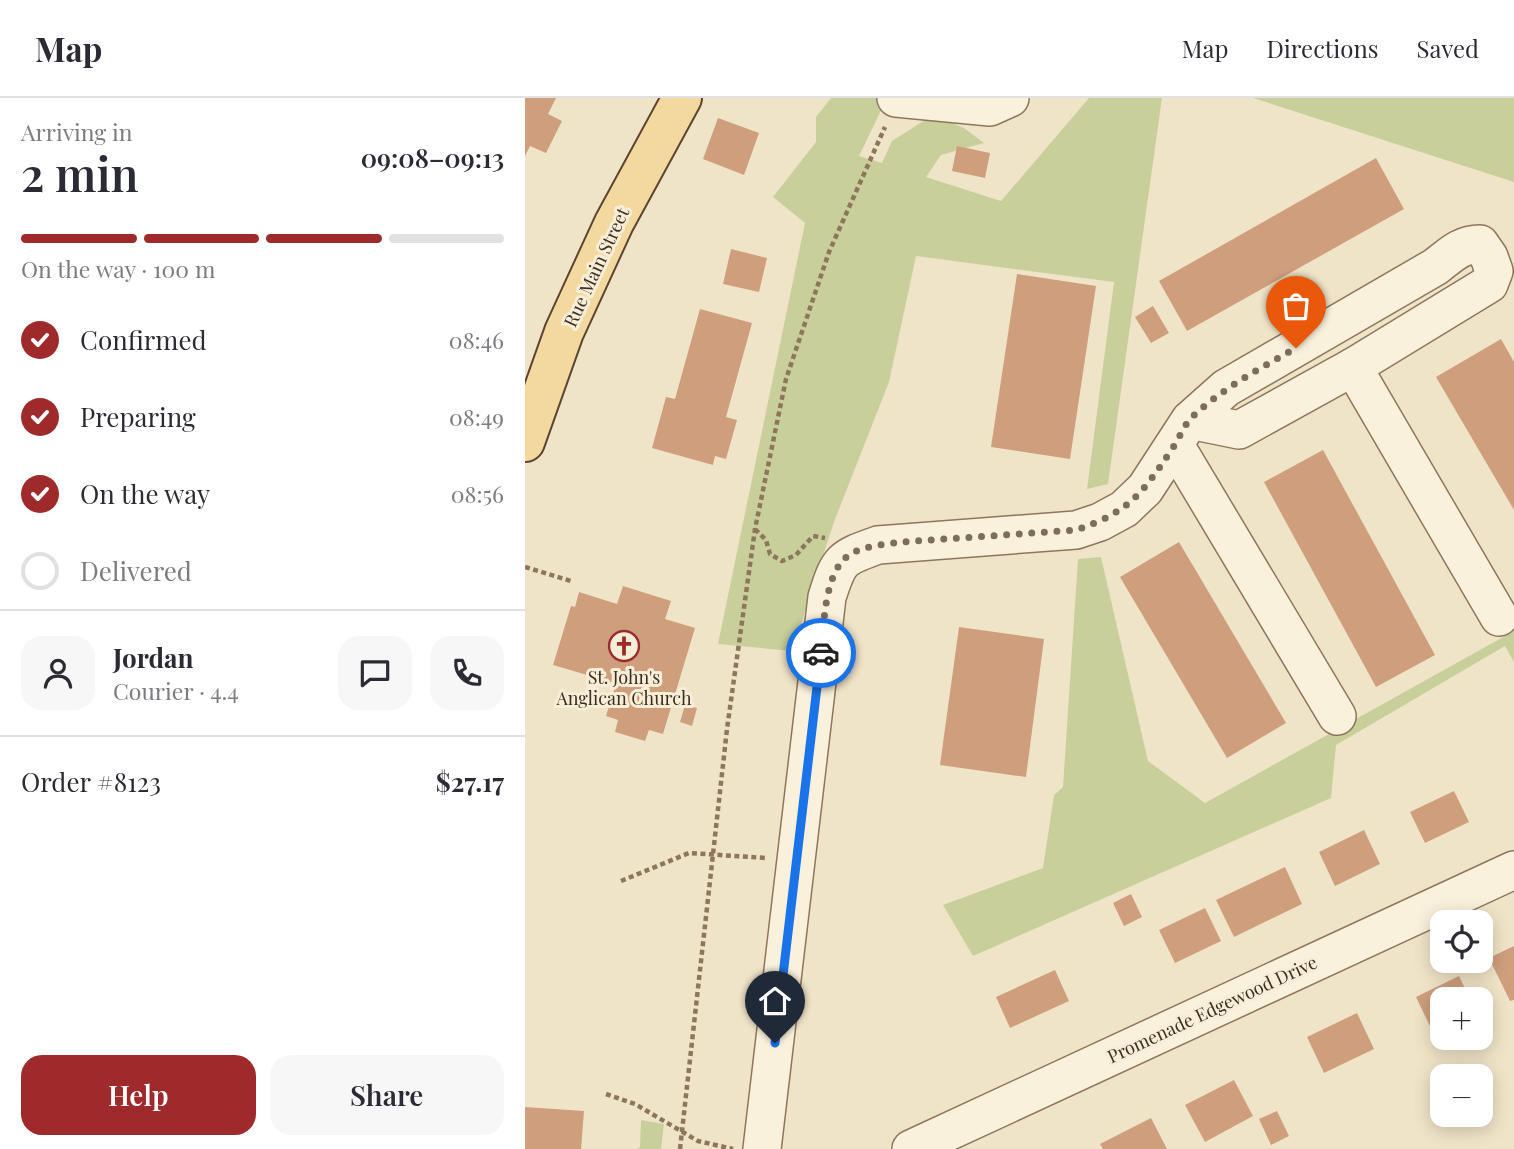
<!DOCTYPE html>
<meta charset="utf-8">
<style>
body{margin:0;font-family:"Playfair Display",serif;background:#f7f7f7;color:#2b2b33;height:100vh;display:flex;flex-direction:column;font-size:26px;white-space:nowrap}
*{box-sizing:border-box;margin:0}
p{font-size:23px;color:#7c7c81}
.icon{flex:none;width:38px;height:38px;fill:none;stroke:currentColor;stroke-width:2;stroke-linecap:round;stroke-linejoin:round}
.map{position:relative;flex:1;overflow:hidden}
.details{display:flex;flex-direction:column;background:#fff;width:525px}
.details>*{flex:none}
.tools{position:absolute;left:905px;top:812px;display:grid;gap:14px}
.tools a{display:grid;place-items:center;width:63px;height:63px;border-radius:14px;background:#fff;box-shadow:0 4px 18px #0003;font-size:35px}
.pin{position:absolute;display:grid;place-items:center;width:60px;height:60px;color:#fff;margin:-72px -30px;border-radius:50% 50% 50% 0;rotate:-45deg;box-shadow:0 0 7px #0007}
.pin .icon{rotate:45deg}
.courier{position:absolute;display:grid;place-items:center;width:70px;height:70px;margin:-35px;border:5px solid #1a73e8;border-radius:50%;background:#fff;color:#222;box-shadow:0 2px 9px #0007}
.head em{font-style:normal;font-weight:600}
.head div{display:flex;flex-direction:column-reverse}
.head{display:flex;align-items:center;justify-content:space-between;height:119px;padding:0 21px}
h1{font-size:46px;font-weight:600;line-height:52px}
.bar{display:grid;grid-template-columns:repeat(4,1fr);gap:10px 7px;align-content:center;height:84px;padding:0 21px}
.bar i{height:9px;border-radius:5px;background:#e1e1e2}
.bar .current{background:#9e2a2b}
.bar p{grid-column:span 4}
.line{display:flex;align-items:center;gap:18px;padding:0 21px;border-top:2px solid #e1e1e2}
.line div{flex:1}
.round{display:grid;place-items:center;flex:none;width:74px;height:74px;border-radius:21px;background:#f7f7f7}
ol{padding:0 21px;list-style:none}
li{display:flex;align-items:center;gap:21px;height:77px}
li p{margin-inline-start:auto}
li .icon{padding:7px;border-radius:50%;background:#9e2a2b;color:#fff;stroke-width:4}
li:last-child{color:#7c7c81}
li i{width:38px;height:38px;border:4px solid #e1e1e2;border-radius:50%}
.action{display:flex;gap:14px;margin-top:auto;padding:14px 21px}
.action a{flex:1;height:80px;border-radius:21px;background:#9e2a2b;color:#fff;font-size:28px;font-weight:600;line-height:80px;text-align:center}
.action a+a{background:#f7f7f7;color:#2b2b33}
header{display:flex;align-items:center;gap:42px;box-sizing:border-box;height:98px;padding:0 35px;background:#fff;border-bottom:2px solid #e1e1e2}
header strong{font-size:33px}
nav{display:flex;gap:38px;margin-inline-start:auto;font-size:24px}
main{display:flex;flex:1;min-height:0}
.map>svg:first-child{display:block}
.green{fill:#c9cf9b}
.building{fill:#cf9f7d}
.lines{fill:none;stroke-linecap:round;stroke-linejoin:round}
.minor-casing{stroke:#8d765c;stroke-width:40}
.major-casing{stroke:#5b4430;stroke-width:42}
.path{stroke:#8d765c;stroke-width:4.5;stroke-dasharray:5 3.5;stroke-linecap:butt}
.minor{stroke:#faf1dc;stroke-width:37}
.major{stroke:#f3d9a0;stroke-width:38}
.done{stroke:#7c6e5b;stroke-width:7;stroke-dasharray:0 12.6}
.route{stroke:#1a73e8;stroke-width:9}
.labels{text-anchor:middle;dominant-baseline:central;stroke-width:6;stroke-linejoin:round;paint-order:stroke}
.street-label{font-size:18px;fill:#3d2e20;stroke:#f7eed8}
.poi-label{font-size:18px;fill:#3d2e20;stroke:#f7eed8}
</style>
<header>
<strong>Map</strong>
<nav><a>Map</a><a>Directions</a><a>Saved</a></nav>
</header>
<main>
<section class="details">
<div class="head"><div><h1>2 min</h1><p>Arriving in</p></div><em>09:08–09:13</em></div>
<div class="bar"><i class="current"></i><i class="current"></i><i class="current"></i><i></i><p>On the way · 100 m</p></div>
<ol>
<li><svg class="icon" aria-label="check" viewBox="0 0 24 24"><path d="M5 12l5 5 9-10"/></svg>Confirmed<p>08:46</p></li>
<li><svg class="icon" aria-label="check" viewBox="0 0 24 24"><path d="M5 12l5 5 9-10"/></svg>Preparing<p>08:49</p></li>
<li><svg class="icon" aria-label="check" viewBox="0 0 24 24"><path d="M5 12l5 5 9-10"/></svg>On the way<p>08:56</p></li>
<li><i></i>Delivered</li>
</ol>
<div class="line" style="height:126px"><a class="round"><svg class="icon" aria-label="person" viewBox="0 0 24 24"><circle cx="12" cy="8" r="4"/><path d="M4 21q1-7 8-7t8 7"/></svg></a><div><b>Jordan</b><p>Courier · 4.4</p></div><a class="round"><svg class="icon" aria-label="chat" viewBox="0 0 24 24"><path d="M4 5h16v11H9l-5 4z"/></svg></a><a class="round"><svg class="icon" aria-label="phone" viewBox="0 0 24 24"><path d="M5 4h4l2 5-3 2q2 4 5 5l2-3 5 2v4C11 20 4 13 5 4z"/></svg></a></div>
<div class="line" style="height:91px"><div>Order #8123</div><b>$27.17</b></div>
<div class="action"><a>Help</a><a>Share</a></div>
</section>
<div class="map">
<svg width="989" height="1051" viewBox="0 0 989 1051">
<rect width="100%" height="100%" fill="#f0e4c8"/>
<!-- green -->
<g class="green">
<polygon points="306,0 354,0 361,2 334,58 357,65 367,43 408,17 439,30 459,45 416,57 401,79 476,103 564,0 637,0 583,386 562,391 589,184 391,158 364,284 309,424 267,553 193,546 280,125 248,99 291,44 291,19"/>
<polygon points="728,0 989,0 989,84"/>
<polygon points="576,459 623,663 680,705 989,533 989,564 980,548 811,647 806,700 448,858 418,807 518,770 529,697 538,689 553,461"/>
<polygon points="116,1022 139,1026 136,1051 112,1051 115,1049"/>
</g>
<!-- building -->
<g class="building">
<polygon points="0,0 31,0 23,16 37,23 21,55 5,48 0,58"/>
<polygon points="193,20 234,35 219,77 178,61"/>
<polygon points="432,48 465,55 460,80 427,73"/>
<polygon points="851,60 879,111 662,233 634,183"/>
<polygon points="206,151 242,160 234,194 198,186"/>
<polygon points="492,176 571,188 545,361 466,349"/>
<polygon points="628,208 644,235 626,245 610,219"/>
<polygon points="175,211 227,225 201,319 212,322 201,361 190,358 188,367 127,350 141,299 150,301"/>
<polygon points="976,241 989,264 989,412 911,279"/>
<polygon points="798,352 910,557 851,589 739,384"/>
<polygon points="654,444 761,625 702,660 595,479"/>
<polygon points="98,488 146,503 140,521 170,530 138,636 124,632 120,643 90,634 93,622 81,618 93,580 88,579 86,584 28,567 46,508 50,509 54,494 92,506"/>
<polygon points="434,529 519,541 501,679 415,667"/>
<polygon points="160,607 172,610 167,628 155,624"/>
<polygon points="929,693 944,724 900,745 885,714"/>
<polygon points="839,732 855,766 810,788 794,754"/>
<polygon points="760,769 777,806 709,839 691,802"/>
<polygon points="606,796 617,819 599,828 588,805"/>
<polygon points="680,810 696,843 650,865 634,832"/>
<polygon points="989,848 989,902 985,903 964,860"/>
<polygon points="530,872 544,903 485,930 471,899"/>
<polygon points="934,878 945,901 917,901 917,940 929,940 914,947 891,899"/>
<polygon points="832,915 849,951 799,975 782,939"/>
<polygon points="709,982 728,1018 680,1044 660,1007"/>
<polygon points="0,1009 59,1013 56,1051 0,1051"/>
<polygon points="752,1013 764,1038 746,1047 734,1021"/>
<polygon points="626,1020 642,1051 578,1051 575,1046"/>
</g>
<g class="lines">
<!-- minor casing -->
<g class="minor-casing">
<g id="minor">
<polyline points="371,0 465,9 485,0"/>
<polyline points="828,269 974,519"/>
<polyline points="650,347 812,618"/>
<path d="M237 1051 302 499C314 461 316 460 353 447L551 432 575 424 599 411 620 391 665 322 701 290 910 169C925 158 935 146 955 146L964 159 969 173 964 186 828 269 714 332 665 322"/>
<polyline points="386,1051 989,772"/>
</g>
</g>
<!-- major casing -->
<g class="major-casing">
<polyline id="major" points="0,344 39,234 89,125 157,0"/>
</g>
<!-- path -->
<g class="path">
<polyline points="230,431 241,442 245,456 257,463 271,457 288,438 300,440"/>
<polyline points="0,469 46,483"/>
<polyline points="96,783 164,755 241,760"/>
<polyline points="81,996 110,1006 173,1043 208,1051"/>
<polyline points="155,1051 202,631 230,431 261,281 304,154 360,29"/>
</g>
<!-- minor -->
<use href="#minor" class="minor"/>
<!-- major -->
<use href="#major" class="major"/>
</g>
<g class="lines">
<!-- done -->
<path class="done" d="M296 555C299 527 299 474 324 457 338 448 360 446 377 444L551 432C604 414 617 396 647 351 654 341 659 327 667 319 698 290 734 271 771 250"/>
<!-- route -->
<polyline class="route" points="250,945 296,555"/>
</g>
<!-- icons -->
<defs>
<g id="church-ring" transform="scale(1.575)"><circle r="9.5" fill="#f7eed8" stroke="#9e2a2b" stroke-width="1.5"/><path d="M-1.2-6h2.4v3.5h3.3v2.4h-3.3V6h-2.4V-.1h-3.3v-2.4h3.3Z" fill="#9e2a2b"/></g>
</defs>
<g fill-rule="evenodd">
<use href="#church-ring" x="99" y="548"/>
</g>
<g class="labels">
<!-- street labels -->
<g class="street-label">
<text transform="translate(71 169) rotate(-65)">Rue Main Street</text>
<text transform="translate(687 911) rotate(-25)">Promenade Edgewood Drive</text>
</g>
<!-- poi labels -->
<g class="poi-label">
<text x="99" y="579">St. John's<tspan x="99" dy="21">Anglican Church</tspan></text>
</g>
</g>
</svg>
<div class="tools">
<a><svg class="icon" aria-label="locate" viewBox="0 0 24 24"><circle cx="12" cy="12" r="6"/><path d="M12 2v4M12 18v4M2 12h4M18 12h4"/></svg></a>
<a>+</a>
<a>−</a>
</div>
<div class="pin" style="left:771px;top:250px;background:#ea580c"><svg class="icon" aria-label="bag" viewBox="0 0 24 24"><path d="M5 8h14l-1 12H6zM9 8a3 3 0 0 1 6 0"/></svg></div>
<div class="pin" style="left:250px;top:945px;background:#1f2937"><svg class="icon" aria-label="home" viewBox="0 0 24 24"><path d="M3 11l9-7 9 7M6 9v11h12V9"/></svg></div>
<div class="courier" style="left:296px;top:555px"><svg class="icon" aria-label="car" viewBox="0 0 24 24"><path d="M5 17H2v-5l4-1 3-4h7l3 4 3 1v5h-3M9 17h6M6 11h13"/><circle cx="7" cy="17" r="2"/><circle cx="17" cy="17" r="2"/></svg></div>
</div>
</main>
